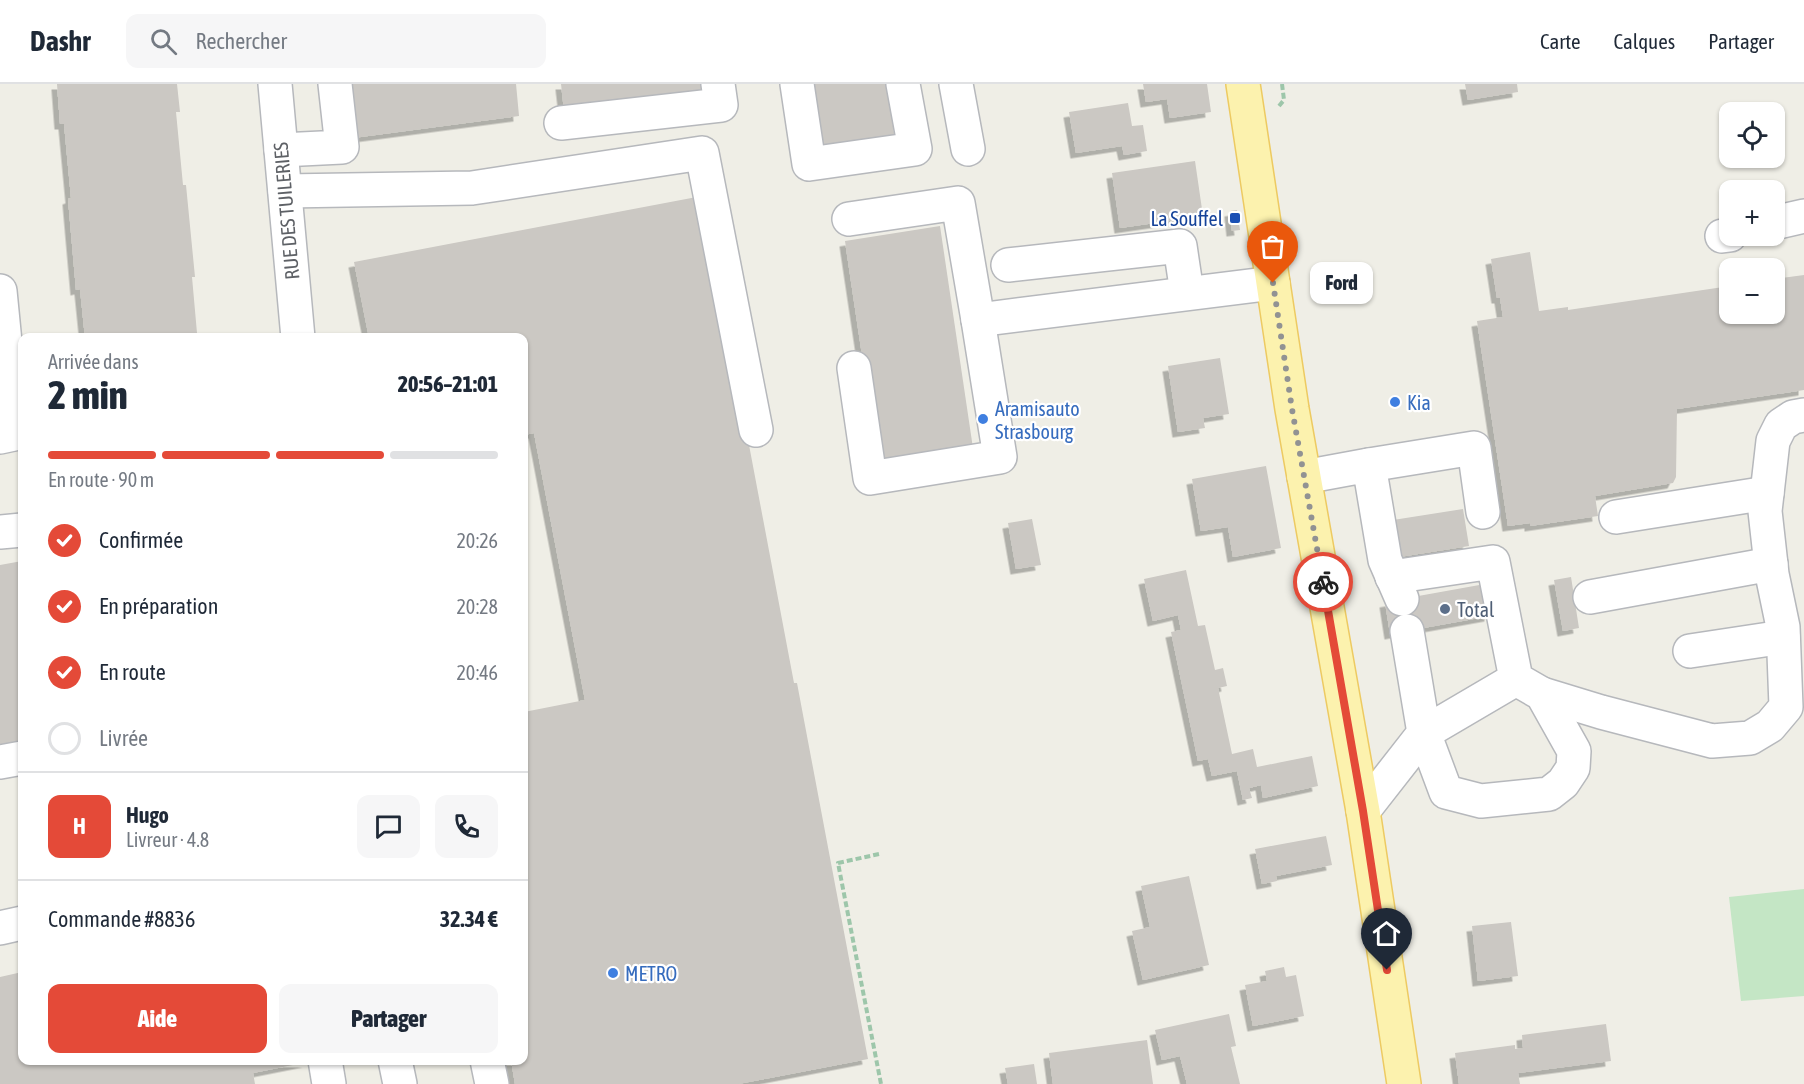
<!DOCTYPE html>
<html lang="fr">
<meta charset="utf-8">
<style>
body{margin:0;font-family:"Asap Condensed",sans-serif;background:#f6f6f7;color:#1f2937;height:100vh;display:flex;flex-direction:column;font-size:22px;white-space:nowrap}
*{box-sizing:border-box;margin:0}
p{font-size:20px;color:#747a83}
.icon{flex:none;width:33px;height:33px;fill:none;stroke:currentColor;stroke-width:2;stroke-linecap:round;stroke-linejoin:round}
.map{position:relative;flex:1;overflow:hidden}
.drawer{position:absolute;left:18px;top:249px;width:510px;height:732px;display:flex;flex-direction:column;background:#fff;border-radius:12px;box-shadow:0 2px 4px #0004}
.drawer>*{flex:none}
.controls{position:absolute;left:1719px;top:18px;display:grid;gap:12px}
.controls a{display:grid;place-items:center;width:66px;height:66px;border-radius:12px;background:#fff;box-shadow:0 2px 4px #0004;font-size:30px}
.pin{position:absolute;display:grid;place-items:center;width:51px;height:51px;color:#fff;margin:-62px -26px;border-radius:50% 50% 50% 0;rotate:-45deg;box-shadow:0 0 6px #0007}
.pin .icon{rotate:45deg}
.courier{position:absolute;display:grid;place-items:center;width:60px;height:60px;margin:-30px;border:4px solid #e44a38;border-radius:50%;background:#fff;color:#222;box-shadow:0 2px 8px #0007}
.bubble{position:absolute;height:42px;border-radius:12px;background:#fff;box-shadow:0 2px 4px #0004;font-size:20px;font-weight:800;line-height:42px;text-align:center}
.summary em{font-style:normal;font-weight:800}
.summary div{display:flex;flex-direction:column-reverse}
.summary{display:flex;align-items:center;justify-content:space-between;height:102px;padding:0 30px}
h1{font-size:39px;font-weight:800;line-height:45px}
.bar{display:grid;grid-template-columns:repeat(4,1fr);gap:9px 6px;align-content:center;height:72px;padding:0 30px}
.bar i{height:8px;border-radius:4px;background:#e0e1e3}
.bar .selected{background:#e44a38}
.bar p{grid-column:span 4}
.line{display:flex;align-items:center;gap:15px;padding:0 30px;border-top:2px solid #e0e1e3}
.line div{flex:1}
.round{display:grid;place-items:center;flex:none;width:63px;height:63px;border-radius:12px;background:#f6f6f7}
ol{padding:0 30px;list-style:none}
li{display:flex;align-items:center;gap:18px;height:66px}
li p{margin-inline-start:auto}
li .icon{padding:6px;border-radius:50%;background:#e44a38;color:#fff;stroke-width:4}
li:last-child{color:#747a83}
li i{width:33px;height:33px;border:3px solid #e0e1e3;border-radius:50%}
.action{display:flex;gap:12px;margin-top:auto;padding:12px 30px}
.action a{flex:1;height:69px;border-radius:12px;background:#e44a38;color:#fff;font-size:24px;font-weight:800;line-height:69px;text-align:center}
.action a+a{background:#f6f6f7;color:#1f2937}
header{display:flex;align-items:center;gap:36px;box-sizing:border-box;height:84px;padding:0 30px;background:#fff;border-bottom:2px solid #e0e1e3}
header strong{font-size:28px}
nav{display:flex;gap:33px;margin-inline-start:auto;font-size:21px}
.search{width:420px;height:54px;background:#f6f6f7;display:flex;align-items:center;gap:15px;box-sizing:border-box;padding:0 21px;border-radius:12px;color:#747a83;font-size:22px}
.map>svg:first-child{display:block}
.green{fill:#c4e6c5}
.building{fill:#cbc8c3;filter:url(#shadow)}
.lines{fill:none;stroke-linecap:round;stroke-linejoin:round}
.minor-casing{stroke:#b6b8bc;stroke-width:36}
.major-casing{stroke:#edca62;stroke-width:36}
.path{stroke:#9dc6aa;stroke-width:4;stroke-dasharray:6 3;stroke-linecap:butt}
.minor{stroke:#fff;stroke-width:33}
.major{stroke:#fcf2ae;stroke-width:33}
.done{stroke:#919293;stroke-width:6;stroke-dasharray:0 10.8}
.route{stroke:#e44a38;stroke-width:8}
.transit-dot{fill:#1a4fb4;stroke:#fff;stroke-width:2}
.shop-dot{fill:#3f7fe0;stroke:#fff;stroke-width:2}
.service-dot{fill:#5c6f8a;stroke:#fff;stroke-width:2}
.labels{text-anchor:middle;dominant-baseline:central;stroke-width:4.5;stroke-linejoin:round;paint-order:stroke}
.street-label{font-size:20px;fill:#5e6166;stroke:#fff}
.transit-label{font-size:20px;fill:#164399;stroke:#fff;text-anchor:end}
.shop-label{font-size:20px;fill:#366cbe;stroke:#fff;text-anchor:start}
.service-label{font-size:20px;fill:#4e5e75;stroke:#fff;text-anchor:start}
</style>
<header>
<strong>Dashr</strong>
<div class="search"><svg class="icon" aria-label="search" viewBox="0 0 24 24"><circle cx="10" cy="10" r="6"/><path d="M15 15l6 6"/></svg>Rechercher</div>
<nav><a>Carte</a><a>Calques</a><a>Partager</a></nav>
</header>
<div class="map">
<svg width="1804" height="1000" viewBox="0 0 1804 1000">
<defs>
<filter id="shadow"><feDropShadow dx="-5.5" dy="5.5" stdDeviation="0" flood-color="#0004"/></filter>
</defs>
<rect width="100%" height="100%" fill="#efeee6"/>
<!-- green -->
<polygon class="green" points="1804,805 1804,912 1741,917 1729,813"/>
<!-- building -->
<g class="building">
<polygon points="57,0 177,0 180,28 176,28 183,101 186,101 195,193 192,193 197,249 201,249 201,254 85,254 80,205 76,206 68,115 71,114 64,40 60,40"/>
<polygon points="346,0 516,0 519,32 353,54"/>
<polygon points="561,0 705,0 706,8 564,26"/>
<polygon points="807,0 887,0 895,56 817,67"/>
<polygon points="1143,0 1207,0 1211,28 1170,34 1167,15 1146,18"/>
<polygon points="1465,0 1517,0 1518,8 1468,16"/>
<polygon points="1128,19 1132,42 1143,41 1147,67 1124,71 1122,62 1076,69 1069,28"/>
<polygon points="1195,77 1203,132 1120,144 1112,89"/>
<polygon points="702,112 794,599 797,599 868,975 738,1000 515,1000 511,976 524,976 524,628 585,616 534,349 524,351 524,254 369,254 354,178"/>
<polygon points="1237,126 1240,146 1232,147 1230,127"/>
<polygon points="940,142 974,371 879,385 845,157"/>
<polygon points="1530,168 1539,227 1568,223 1568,226 1730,202 1730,230 1774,230 1774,195 1804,191 1804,306 1677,325 1676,393 1673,399 1595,412 1598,432 1530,442 1530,439 1508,442 1477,237 1503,233 1500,214 1497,214 1491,175"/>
<polygon points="1220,274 1229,330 1203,334 1205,344 1178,348 1168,282"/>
<polygon points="1266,382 1281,464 1233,473 1228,443 1201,447 1192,395"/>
<polygon points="1463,425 1469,462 1399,473 1393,436"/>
<polygon points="1032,435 1041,481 1016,485 1008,439"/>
<polygon points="22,477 22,658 0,663 0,481"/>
<polygon points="1186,486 1198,542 1205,541 1215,586 1223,584 1227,602 1218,604 1232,670 1253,665 1257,683 1312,672 1318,702 1263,714 1261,701 1249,704 1252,714 1243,716 1237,687 1212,692 1208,675 1198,677 1171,548 1181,546 1178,531 1153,537 1144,495"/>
<polygon points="1571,493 1579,544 1563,547 1554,496"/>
<polygon points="1485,500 1490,532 1390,550 1385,518"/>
<polygon points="1326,752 1332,781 1276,792 1277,797 1262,800 1255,765"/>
<polygon points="1189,792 1209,881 1143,896 1132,847 1150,843 1141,802"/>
<polygon points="1511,838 1518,892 1478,897 1472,842"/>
<polygon points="1284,883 1286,893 1296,891 1304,932 1253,942 1245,901 1267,897 1265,887"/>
<polygon points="22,888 22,976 308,978 253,989 255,1000 0,1000 0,893"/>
<polygon points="1229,930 1236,962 1231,963 1240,1000 1187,1000 1180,972 1162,976 1155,946"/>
<polygon points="1606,940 1611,977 1518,989 1520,1000 1459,1000 1455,969 1515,961 1515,965 1523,964 1522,951"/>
<polygon points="1147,956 1153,1000 1053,1000 1049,969"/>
<polygon points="1034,980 1037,1000 1008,1000 1005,984"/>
</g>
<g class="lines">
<!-- minor casing -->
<g class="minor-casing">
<g id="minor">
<polyline points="275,0 298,254"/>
<polyline points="797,0 809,80 915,65 903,0"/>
<polyline points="956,0 968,65"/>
<polyline points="561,39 721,21 718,0"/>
<polyline points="281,66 342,63 335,0"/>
<polyline points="285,107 472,104 702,69 756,346"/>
<polyline points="849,135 958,119 978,236 1273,199"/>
<polyline points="1774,139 1804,132"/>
<polyline points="1722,152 1730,151"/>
<polyline points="1008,181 1180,162 1187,209"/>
<polyline points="0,207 14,350 0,353"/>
<polyline points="854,284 870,394 1000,373 978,236"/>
<polyline points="1369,381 1474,364 1483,428"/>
<polyline points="1304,393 1369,381 1385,476 1402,515"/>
<polyline points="1616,433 1767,409"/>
<polyline points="0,448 22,446"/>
<polyline points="1392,493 1493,478 1516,595 1424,649 1446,708 1481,717 1549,710 1563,699 1573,684 1574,667 1542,610 1516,595"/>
<polyline points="1590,513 1771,480"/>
<polyline points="1690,567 1783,553"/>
<polyline points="1542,610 1601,628 1712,657 1750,654 1770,642 1786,623 1783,543 1772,490 1765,427 1773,357 1781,341 1793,333 1804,331"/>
<polyline points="0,678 22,674"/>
<polyline points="1363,727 1424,649 1407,547"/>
<polyline points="0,844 22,839"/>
<polyline points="325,976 329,1000"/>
<polyline points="395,976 400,1000"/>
<polyline points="487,976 492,1000"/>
</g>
</g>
<!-- major casing -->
<g class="major-casing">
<polyline id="major" points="1243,0 1292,325 1363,727 1404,1000"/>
</g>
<!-- path -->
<g class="path">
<polyline points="1279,22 1284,16 1282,0"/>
<polyline points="879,770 838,779 881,1000"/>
</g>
<!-- minor -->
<use href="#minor" class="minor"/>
<!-- major -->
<use href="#major" class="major"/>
</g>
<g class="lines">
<!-- done -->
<polyline class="done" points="1273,199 1292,325 1323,498"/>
<!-- route -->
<polyline class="route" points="1323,498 1363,727 1387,886"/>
</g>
<!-- markers -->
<rect class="transit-dot" x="1229" y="128" width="12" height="12" rx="3"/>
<g class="shop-dot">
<circle cx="1395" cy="318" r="6"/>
<circle cx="983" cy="335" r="6"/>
<circle cx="613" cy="889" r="6"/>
</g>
<circle class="service-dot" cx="1445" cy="525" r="6"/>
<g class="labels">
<!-- street labels -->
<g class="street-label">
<text transform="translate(286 127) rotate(-95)">RUE DES TUILERIES</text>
</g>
<!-- transit labels -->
<g class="transit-label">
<text x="1223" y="134">La Souffel</text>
</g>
<!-- shop labels -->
<g class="shop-label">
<text x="1407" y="318">Kia</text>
<text x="995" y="324">Aramisauto<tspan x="995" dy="23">Strasbourg</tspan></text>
<text x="625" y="889">METRO</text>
</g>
<!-- service labels -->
<g class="service-label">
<text x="1457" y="525">Total</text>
</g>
</g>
</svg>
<div class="controls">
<a><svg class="icon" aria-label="locate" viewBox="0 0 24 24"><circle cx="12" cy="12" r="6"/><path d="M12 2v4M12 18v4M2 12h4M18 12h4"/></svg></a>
<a>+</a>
<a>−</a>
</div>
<div class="pin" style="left:1273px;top:199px;background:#ea580c"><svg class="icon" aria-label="bag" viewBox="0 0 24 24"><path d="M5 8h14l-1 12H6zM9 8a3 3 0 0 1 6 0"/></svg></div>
<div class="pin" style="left:1387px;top:886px;background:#1f2937"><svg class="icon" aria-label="home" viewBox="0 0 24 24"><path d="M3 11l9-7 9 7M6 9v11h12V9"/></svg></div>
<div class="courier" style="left:1323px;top:498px"><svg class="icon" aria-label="bike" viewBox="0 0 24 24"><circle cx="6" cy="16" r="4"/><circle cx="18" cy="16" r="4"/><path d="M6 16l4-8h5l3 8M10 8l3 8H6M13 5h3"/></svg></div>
<div class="bubble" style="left:1310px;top:178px;width:63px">Ford</div>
<section class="drawer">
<div class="summary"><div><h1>2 min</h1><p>Arrivée dans</p></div><em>20:56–21:01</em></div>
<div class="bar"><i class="selected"></i><i class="selected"></i><i class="selected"></i><i></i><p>En route · 90 m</p></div>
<ol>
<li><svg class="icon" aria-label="check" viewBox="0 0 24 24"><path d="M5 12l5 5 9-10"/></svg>Confirmée<p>20:26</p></li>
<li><svg class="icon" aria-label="check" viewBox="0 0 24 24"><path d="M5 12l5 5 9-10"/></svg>En préparation<p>20:28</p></li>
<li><svg class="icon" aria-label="check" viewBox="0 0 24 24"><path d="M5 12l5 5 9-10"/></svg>En route<p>20:46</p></li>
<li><i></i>Livrée</li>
</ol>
<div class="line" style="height:108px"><b class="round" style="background:#e44a38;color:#fff">H</b><div><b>Hugo</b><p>Livreur · 4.8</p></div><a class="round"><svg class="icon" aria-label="chat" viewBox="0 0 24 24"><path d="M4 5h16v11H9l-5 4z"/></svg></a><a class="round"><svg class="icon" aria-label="phone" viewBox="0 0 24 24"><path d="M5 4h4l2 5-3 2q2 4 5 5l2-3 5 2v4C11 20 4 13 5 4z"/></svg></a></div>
<div class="line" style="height:78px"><div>Commande #8836</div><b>32.34 €</b></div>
<div class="action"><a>Aide</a><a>Partager</a></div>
</section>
</div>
